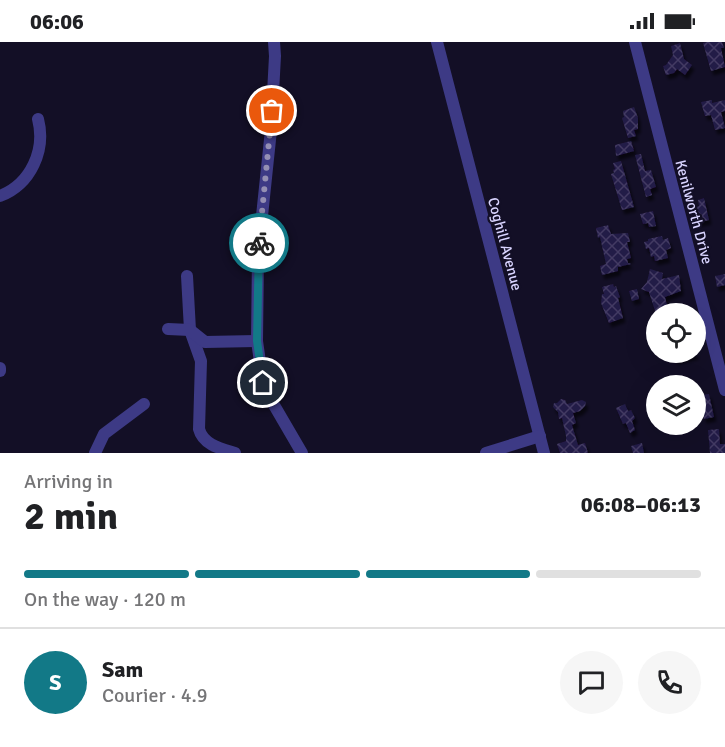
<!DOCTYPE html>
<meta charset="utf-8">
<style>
body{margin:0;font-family:Signika,sans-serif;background:#f6f6f6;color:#202124;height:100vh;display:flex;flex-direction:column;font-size:22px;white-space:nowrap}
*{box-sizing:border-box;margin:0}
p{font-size:20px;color:#757577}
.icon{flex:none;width:33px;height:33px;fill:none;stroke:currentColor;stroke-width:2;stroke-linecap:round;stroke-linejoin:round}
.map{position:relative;height:411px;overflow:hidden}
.drawer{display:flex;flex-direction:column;background:#fff;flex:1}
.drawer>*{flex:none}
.controls{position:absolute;left:646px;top:261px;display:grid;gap:12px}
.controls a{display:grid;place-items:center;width:60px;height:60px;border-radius:50%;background:#fff;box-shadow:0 6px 24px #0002;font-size:30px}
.pin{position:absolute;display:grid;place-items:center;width:51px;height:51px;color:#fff;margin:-26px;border:3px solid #fff;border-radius:50%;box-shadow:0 2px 6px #0007}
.courier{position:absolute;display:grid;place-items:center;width:60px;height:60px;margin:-30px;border:4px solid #127987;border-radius:50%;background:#fff;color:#222;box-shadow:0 2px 8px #0007}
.overview em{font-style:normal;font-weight:700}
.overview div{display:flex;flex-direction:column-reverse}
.overview{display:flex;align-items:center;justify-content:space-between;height:102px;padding:0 24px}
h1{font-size:39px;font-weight:700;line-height:45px}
.bar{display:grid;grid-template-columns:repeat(4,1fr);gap:9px 6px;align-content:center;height:72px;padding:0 24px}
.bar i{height:8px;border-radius:4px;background:#e0e0e0}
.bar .on{background:#127987}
.bar p{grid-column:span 4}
.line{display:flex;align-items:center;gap:15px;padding:0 24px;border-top:2px solid #e0e0e0}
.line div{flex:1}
.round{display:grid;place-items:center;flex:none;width:63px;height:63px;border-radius:32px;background:#f6f6f6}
.status{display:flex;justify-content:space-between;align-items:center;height:42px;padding:0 30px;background:#fff;direction:ltr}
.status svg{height:16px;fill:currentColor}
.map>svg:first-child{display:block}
.building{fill:url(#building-cross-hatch);filter:url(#shadow)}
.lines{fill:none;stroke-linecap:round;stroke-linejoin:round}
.minor{stroke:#3d3a85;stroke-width:12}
.done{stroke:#948fb3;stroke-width:6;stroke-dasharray:0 10.8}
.route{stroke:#127987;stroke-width:8}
.labels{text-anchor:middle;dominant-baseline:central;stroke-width:4.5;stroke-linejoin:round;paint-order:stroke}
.street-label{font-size:15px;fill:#d9d4ff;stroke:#130f26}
</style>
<div class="status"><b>06:06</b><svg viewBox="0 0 49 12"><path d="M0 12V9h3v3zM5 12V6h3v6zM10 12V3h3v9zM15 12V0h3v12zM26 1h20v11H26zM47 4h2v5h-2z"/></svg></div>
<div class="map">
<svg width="725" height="411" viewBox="0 0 725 411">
<defs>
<pattern id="building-cross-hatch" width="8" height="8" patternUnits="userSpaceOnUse" patternTransform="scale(1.5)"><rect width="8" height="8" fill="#241b47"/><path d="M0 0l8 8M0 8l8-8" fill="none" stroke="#433b63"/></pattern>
<filter id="shadow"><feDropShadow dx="2.5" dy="4.5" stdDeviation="1.5" flood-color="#0009"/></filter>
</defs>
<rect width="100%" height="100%" fill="#130f26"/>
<!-- building -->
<g class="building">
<polygon points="707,0 722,0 724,6 721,6 725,25 711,29 703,1"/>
<polygon points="680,1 684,17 692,23 685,33 677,27 674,31 666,33 663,24 666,23 673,13 671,4"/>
<polygon points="712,58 712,61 725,58 725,69 721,70 725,86 715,88 711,73 705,74 701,60"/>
<polygon points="634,65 638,76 638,87 634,88 636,94 628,96 622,76 624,75 623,69"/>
<polygon points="631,99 634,109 616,114 615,103"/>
<polygon points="641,112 645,129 651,128 656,145 650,147 652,153 646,155 635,113"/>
<polygon points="621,119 634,165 622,168 611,132 614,131 613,128 615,127 613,121"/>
<polygon points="704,156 709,178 696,181 692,166 699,164 698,158"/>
<polygon points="653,169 656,184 649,185 648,181 643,182 640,172"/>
<polygon points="608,183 611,192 628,191 630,200 627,200 631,216 627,217 628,221 631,222 618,225 618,229 602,233 600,224 606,222 600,195 598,196 596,186"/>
<polygon points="662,194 663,198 668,196 671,206 666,208 668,216 655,219 654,214 651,215 649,206 646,207 644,200 648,199 648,197"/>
<polygon points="650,227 663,231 662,237 679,233 681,249 665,255 669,272 656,272 649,250 641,247 647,240"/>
<polygon points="725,232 725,243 717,245 715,234"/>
<polygon points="613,242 614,245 616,244 620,255 618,256 623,276 609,281 601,261 602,252 604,252 602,245"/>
<polygon points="637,247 639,257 632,259 629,249"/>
<polygon points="673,310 696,310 696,313 675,318"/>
<polygon points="709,352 714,375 704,377 702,370 699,371 697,361 702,359 701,353"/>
<polygon points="561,357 565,358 567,362 582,358 586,360 585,364 580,369 573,371 576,381 572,383 578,403 585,401 588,411 560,411 557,402 566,399 566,394 562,376 559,377 558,370 553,365 554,361 557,361"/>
<polygon points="625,362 628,369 631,368 635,376 632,379 635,388 630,391 626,381 623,382 616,366"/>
<polygon points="719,387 720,402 725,402 725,411 710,411 708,388"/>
<polygon points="642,401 644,411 633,411 631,404"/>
</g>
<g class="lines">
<!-- minor -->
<g class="minor">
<polyline points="274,0 275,14 271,88 258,212 257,299 263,341 274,363 302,411"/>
<polyline points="437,0 544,411"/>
<polyline points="635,0 725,348"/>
<path d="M0 154C31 142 46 108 38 77"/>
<path d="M187 234 190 288 201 319 199 387C203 403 222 407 235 411"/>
<polyline points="168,287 190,288 205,300 257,299"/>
<polyline points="0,329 0,326"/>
<polyline points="95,411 104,392 144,362"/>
<polyline points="486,411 540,394"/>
</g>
</g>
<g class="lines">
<!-- done -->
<polyline class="done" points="259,201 272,69"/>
<!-- route -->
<polyline class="route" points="259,201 257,299 263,341"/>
</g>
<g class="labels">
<!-- street labels -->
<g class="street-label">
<text transform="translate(694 170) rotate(75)">Kenilworth Drive</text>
<text transform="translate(505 202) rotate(75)">Coghill Avenue</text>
</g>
</g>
</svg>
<div class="controls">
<a><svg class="icon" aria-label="locate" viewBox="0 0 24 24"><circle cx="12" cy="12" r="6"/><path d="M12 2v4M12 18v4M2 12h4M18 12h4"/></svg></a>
<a><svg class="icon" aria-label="layers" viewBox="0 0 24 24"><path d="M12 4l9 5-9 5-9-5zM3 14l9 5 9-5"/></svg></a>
</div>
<div class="pin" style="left:272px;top:69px;background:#ea580c"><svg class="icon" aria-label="bag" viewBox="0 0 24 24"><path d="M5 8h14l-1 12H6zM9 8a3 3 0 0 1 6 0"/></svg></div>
<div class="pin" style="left:263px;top:341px;background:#1f2937"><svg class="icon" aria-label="home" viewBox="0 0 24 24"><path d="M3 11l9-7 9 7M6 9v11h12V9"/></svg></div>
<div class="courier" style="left:259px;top:201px"><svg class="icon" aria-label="bike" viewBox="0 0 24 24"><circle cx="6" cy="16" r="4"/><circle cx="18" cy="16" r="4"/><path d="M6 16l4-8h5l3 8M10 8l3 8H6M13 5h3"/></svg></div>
</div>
<section class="drawer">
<div class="overview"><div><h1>2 min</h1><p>Arriving in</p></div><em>06:08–06:13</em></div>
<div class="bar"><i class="on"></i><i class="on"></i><i class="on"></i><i></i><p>On the way · 120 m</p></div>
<div class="line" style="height:108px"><b class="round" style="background:#127987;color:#fff">S</b><div><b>Sam</b><p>Courier · 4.9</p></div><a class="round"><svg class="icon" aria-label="chat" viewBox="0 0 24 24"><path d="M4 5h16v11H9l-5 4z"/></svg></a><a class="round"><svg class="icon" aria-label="phone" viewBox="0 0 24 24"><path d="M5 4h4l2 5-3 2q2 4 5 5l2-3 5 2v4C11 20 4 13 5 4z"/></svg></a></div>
</section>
